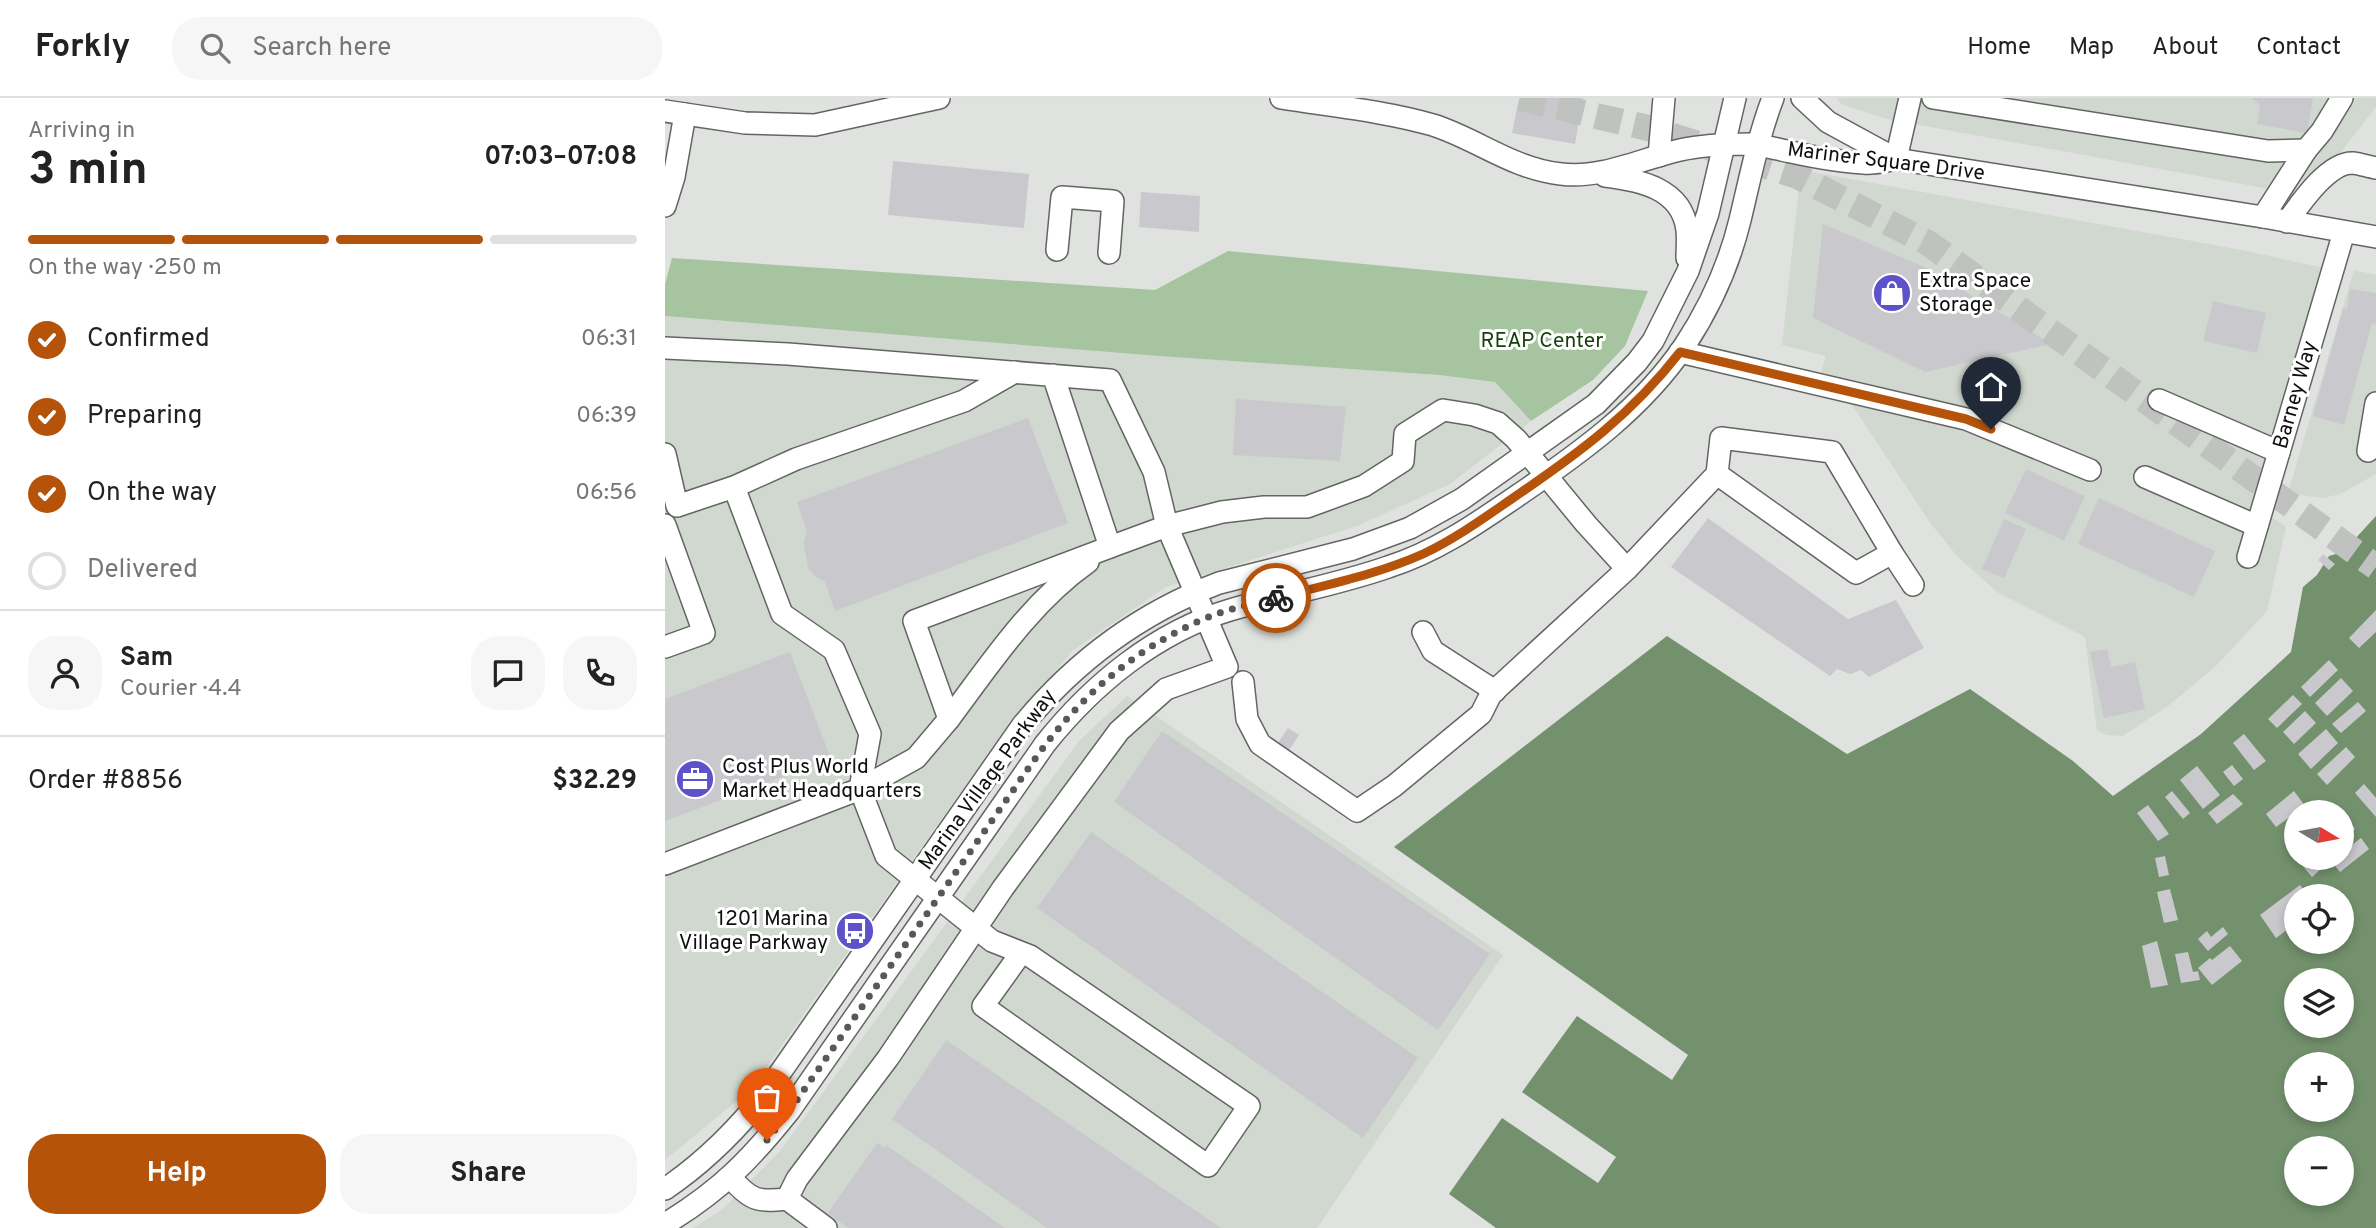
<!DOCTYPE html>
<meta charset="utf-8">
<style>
body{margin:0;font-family:Overpass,sans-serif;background:#f6f6f6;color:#222;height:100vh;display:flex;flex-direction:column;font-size:26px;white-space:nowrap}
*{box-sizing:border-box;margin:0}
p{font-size:23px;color:#767676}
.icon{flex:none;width:38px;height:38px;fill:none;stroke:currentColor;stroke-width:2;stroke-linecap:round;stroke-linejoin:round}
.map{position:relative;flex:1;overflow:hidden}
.side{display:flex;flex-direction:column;background:#fff;width:665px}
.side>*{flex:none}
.needle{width:46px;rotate:100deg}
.controls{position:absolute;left:1619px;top:702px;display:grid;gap:14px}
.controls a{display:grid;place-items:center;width:70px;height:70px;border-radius:50%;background:#fff;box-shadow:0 4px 10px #0003;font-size:35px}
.pin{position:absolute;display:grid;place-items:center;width:60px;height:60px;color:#fff;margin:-72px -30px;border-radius:50% 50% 50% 0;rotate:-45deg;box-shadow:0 0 7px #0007}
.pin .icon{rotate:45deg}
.courier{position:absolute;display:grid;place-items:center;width:70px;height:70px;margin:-35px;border:5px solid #b45309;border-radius:50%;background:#fff;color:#222;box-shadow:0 2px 9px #0007}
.summary em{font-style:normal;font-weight:700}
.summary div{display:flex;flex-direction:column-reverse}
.summary{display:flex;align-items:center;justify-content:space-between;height:119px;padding:0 28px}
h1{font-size:46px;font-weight:700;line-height:52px}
.bar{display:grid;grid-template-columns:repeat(4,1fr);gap:10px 7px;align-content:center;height:84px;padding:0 28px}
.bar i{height:9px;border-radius:5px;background:#e0e0e0}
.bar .selected{background:#b45309}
.bar p{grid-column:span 4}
.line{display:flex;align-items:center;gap:18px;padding:0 28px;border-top:2px solid #e0e0e0}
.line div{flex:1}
.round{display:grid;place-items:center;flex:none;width:74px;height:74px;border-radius:28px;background:#f6f6f6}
ol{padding:0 28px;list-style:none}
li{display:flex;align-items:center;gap:21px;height:77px}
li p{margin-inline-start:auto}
li .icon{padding:7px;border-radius:50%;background:#b45309;color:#fff;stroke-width:4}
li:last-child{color:#767676}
li i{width:38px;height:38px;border:4px solid #e0e0e0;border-radius:50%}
.cta{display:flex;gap:14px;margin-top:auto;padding:14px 28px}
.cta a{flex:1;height:80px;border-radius:28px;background:#b45309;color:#fff;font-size:28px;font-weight:700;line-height:80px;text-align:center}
.cta a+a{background:#f6f6f6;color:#222}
header{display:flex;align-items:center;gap:42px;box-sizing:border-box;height:98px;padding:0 35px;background:#fff;border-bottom:2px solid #e0e0e0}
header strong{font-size:33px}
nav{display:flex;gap:38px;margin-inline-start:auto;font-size:24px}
.search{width:490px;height:63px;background:#f6f6f6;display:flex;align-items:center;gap:18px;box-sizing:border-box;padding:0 24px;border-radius:28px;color:#767676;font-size:26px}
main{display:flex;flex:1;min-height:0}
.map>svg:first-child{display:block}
.built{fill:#d0d8cf}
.green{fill:#a5c49f}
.water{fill:#73916d;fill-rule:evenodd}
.building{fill:#c9c9cd}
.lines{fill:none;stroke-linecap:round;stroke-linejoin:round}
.major-tunnel{stroke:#c0c2c0;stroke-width:26;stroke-dasharray:26 13;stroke-linecap:butt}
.minor-casing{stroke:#636563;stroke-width:24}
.minor{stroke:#fff;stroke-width:21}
.done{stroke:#585957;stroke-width:7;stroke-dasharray:0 12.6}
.route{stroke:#b45309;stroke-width:9}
.labels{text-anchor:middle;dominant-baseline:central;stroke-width:6;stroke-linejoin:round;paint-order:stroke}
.street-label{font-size:21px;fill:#0e0f0e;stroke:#fff}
.poi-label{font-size:21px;fill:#0e0f0e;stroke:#fff;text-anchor:start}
.park-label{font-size:21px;fill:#16400c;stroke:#fff}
</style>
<header>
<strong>Forkly</strong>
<div class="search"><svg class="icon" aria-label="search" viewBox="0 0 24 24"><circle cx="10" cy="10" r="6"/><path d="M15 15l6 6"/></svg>Search here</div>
<nav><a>Home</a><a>Map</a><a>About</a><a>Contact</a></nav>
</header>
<main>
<section class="side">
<div class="summary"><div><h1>3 min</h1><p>Arriving in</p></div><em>07:03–07:08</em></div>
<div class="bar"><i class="selected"></i><i class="selected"></i><i class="selected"></i><i></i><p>On the way · 250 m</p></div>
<ol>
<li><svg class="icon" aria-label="check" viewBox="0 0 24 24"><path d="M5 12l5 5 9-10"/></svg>Confirmed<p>06:31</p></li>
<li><svg class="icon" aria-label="check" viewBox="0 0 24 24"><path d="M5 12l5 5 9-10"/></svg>Preparing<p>06:39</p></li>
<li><svg class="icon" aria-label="check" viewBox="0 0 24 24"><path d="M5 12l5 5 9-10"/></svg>On the way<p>06:56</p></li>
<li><i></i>Delivered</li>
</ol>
<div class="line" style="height:126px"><a class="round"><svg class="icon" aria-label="person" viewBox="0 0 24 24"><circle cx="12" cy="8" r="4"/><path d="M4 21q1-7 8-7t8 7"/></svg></a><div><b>Sam</b><p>Courier · 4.4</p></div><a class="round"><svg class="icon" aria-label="chat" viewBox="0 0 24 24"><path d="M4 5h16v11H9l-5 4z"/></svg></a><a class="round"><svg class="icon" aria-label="phone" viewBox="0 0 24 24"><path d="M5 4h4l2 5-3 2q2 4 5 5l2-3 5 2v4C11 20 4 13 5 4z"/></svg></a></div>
<div class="line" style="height:91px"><div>Order #8856</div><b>$32.29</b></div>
<div class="cta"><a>Help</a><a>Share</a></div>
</section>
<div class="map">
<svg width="1711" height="1130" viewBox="0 0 1711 1130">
<rect width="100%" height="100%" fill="#e0e2df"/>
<!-- built -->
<g class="built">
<polygon points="1172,0 1711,0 1711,9 1675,55 1621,94 1222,21 1176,6"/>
<polygon points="1136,72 1577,152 1659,170 1588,405 1621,429 1602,513 1551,568 1503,608 1458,638 1442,637 1432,632 1420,539 1332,494 1293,459 1266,426 1183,301 1149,297 1161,258 1117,247"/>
<polygon points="1689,172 1711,177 1711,376 1675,396 1658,400 1623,395"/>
<polygon points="0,218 494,258 774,277 830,284 866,323 785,386 692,428 501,489 407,553 323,655 86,991 0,1062"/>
<polygon points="462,598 838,857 652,1130 28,1130 58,1111 116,1052 414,643"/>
</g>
<!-- green -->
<polygon class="green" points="563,153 983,193 960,248 928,282 866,323 830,284 774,277 494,258 0,218 0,186 7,160 490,192"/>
<!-- water -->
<path class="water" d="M1711 418V1130H831L784 1096 837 1020 933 1085 951 1059 857 994 912 918 1007 982 1023 957 729 749 1002 538 1182 656 1305 591 1408 663 1448 698 1536 636 1626 554 1638 489 1652 477 1664 458 1678 454ZM1631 714H1676V760H1631ZM1631 798H1676V844H1631ZM1631 882H1676V928H1631ZM1631 966H1676V1012H1631ZM1631 1050H1676V1096H1631Z"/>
<!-- building -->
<g class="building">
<polygon points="854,0 918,0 910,46 847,35"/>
<polygon points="1586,0 1648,0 1642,35 1592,26 1595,7"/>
<polygon points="228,63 364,76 359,130 223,117"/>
<polygon points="476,94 535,98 534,134 474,129"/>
<polygon points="1158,126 1264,171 1386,246 1260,274 1148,220"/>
<polygon points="1685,191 1711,195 1711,226 1707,225 1679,327 1648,318 1678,210 1682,211"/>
<polygon points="1548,203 1601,215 1592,255 1538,243"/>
<polygon points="571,301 681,309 675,363 568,357"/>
<polygon points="363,320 403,425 170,513 160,484 151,479 143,470 139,445 142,433 132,404"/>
<polygon points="1361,371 1420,398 1399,443 1340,415"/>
<polygon points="1434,400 1550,453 1529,499 1413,446"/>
<polygon points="1043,420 1183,521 1231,502 1259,550 1204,579 1196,572 1185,576 1172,571 1165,578 1006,469"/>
<polygon points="1339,421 1361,431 1339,480 1317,471"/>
<polygon points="1658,456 1670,466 1664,472 1653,462"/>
<polygon points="1711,512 1711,534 1694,550 1684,540"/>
<polygon points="1442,551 1446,569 1470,564 1480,611 1439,620 1425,554"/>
<polygon points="125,554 166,661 0,723 0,601"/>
<polygon points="1664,562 1673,572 1645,599 1636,589"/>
<polygon points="1676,580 1688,593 1662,618 1650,605"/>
<polygon points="1628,597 1637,606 1612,630 1603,621"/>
<polygon points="1693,604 1701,613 1676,635 1667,626"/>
<polygon points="1640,613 1651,625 1629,646 1618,634"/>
<polygon points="623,630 634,637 624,652 613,645"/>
<polygon points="1661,631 1673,645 1646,671 1633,656"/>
<polygon points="497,633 825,856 773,932 449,704"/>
<polygon points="1579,636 1601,663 1589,672 1568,645"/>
<polygon points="1681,649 1690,659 1662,687 1652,676"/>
<polygon points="1567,667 1578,681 1569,688 1558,674"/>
<polygon points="1532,668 1555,697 1538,711 1515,682"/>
<polygon points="1699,686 1711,700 1711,719 1690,695"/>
<polygon points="1507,693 1525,715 1518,721 1500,699"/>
<polygon points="1629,693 1640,708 1611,729 1601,716"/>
<polygon points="1568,696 1578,706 1552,726 1543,715"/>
<polygon points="1483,707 1504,736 1493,743 1472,715"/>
<polygon points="1680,716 1690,731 1676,741 1676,719"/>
<polygon points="426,734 753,960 698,1040 372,810"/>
<polygon points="1696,740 1704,751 1675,774 1666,763 1671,760 1676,760 1676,755"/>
<polygon points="1500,758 1504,777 1494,779 1490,760"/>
<polygon points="1631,760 1657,760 1653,763 1658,769 1647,779"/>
<polygon points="1635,787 1644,798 1631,798 1631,825 1611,840 1595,817"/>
<polygon points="1505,791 1513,822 1499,825 1492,794"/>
<polygon points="1558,829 1563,836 1543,853 1533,841 1542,833 1546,839"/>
<polygon points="1492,843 1503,887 1486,890 1477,848"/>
<polygon points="1565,848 1577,863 1547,887 1533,870 1545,860 1547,862"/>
<polygon points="1523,854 1528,874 1533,873 1535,882 1516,885 1510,856"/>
<polygon points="281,942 556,1130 382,1130 227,1021"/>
<polygon points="212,1045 220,1050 221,1047 340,1130 183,1130 163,1115"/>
</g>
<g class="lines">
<!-- major-tunnel -->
<polyline class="major-tunnel" points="855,0 983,30 1132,78 1263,145 1711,469"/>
<!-- minor casing -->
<g class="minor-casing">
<g id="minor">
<path d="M616 0C666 8 719 13 768 27 812 41 848 71 896 76 937 81 976 61 1015 52 1038 47 1060 46 1084 46 1098 47 1111 51 1126 54 1149 59 1175 64 1199 65 1209 66 1221 63 1231 61L1598 119 1711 139"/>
<polyline points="1137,0 1163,24 1231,61"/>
<polyline points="1268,0 1603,53 1641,52 1598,119"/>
<polyline points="0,13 80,25 150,27 274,0"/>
<polyline points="1641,52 1657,33 1677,0"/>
<polyline points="994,58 999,0"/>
<polyline points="1231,61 1245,0"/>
<path d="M940 78C974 82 1017 90 1022 132 1023 141 1022 151 1022 160"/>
<polyline points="0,108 9,79 20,16"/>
<path d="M1622 124C1635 106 1663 64 1688 65 1696 66 1704 69 1711 70"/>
<polyline points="392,152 397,99 448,103 444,155"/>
<polyline points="0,250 123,256 445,282 489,374 502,428 445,449 388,277"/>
<polyline points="1015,254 1301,321 1425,372"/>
<polyline points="1494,302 1614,354"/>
<polyline points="1703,353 1711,305"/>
<polyline points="0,356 12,408 69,389 131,361 299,303 350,274"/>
<polyline points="1480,379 1592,428"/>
<polyline points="0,427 39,535 0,549"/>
<polyline points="1227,455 1248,487"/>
<polyline points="1583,459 1679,134"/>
<polyline points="758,534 768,553 830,593"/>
<polyline points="578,584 582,621 595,646 692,713 729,688 816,616 826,596 962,471"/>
<path d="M284 621C326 565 365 505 423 464"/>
<polyline points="0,766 195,691 205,636 169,552 117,516 69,389"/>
<polyline points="356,855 318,908 543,1068 584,1008 365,858 327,843 221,758 195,691 251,660 284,621 249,523 445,449"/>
<path d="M66 1080C86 1103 93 1104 122 1101"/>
<path d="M0 1091C40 1064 71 1033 101 995L357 628C410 563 475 515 554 485L688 451 745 430 797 401 931 306 972 264 988 243 1023 173 1043 115 1070 0"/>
<path d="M0 1126C55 1093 86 1061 125 1012L380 646C428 586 491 534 565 512 618 496 672 487 723 469 771 454 811 426 852 398 915 355 977 311 1020 247 1045 209 1064 167 1075 122 1085 81 1093 39 1108 0"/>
<polyline points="161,1130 122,1101 132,1081 223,960 338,790 454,633 501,591 562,569 502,428 557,414 599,409 642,409 699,388 738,363 740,336 778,312 809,317 833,325 851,341 921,426 962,471 1052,376 1191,475 1227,455 1167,354 1056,340 1052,376"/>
</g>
</g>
<!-- minor -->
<use href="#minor" class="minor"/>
</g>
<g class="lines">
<!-- done -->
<path class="done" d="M102 1042 125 1012 365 668C409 604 466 552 539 521 562 511 586 506 611 500"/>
<!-- route -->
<path class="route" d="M611 500C660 487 711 477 758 456 790 441 819 420 848 400 914 355 966 317 1015 254L1301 321 1326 331"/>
</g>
<!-- icons -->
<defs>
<g id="shop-disc" transform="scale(2.0125)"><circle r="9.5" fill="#5e52ca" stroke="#fff"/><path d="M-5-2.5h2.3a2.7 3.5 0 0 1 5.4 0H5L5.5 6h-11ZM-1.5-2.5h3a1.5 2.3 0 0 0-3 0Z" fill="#fff"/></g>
<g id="office-disc" transform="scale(2.0125)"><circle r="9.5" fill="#5e52ca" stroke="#fff"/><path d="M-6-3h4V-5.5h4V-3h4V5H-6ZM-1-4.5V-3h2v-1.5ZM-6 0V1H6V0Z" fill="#fff"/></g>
<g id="bus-disc" transform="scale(2.0125)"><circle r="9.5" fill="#5e52ca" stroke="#fff"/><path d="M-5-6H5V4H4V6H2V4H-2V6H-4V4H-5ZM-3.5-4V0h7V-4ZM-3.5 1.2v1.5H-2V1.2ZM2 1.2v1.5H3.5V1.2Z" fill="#fff"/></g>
</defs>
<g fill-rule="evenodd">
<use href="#shop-disc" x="1227" y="195"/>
<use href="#office-disc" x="30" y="681"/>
<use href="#bus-disc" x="190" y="833"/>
</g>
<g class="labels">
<!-- street labels -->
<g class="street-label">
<text transform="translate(1221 64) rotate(7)">Mariner Square Drive</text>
<text transform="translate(1631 297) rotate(-74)">Barney Way</text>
<text transform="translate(323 682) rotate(-54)">Marina Village Parkway</text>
</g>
<!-- poi labels -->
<g class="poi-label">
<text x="1254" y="183">Extra Space<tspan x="1254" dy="24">Storage</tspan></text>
<text x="57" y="669">Cost Plus World<tspan x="57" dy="24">Market Headquarters</tspan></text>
<text x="163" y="821" text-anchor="end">1201 Marina<tspan x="163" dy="24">Village Parkway</tspan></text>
</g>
<!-- park labels -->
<g class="park-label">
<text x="877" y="243">REAP Center</text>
</g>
</g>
</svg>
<div class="controls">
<a><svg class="needle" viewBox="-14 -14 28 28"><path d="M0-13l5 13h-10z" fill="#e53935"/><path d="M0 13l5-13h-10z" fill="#767676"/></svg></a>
<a><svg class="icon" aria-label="locate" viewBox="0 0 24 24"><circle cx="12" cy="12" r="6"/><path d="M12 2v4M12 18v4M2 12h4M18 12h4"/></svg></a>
<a><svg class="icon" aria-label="layers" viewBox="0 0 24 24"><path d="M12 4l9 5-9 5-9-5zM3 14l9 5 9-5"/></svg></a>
<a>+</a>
<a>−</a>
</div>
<div class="pin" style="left:102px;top:1042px;background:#ea580c"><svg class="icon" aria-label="bag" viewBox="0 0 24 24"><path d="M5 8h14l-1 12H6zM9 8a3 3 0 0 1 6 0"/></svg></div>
<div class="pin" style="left:1326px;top:331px;background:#1f2937"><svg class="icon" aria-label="home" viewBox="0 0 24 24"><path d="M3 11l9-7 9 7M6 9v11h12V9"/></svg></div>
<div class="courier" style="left:611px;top:500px"><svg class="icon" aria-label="bike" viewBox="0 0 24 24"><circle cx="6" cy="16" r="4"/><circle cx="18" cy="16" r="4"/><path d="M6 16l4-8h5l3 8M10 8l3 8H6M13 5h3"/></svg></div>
</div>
</main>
